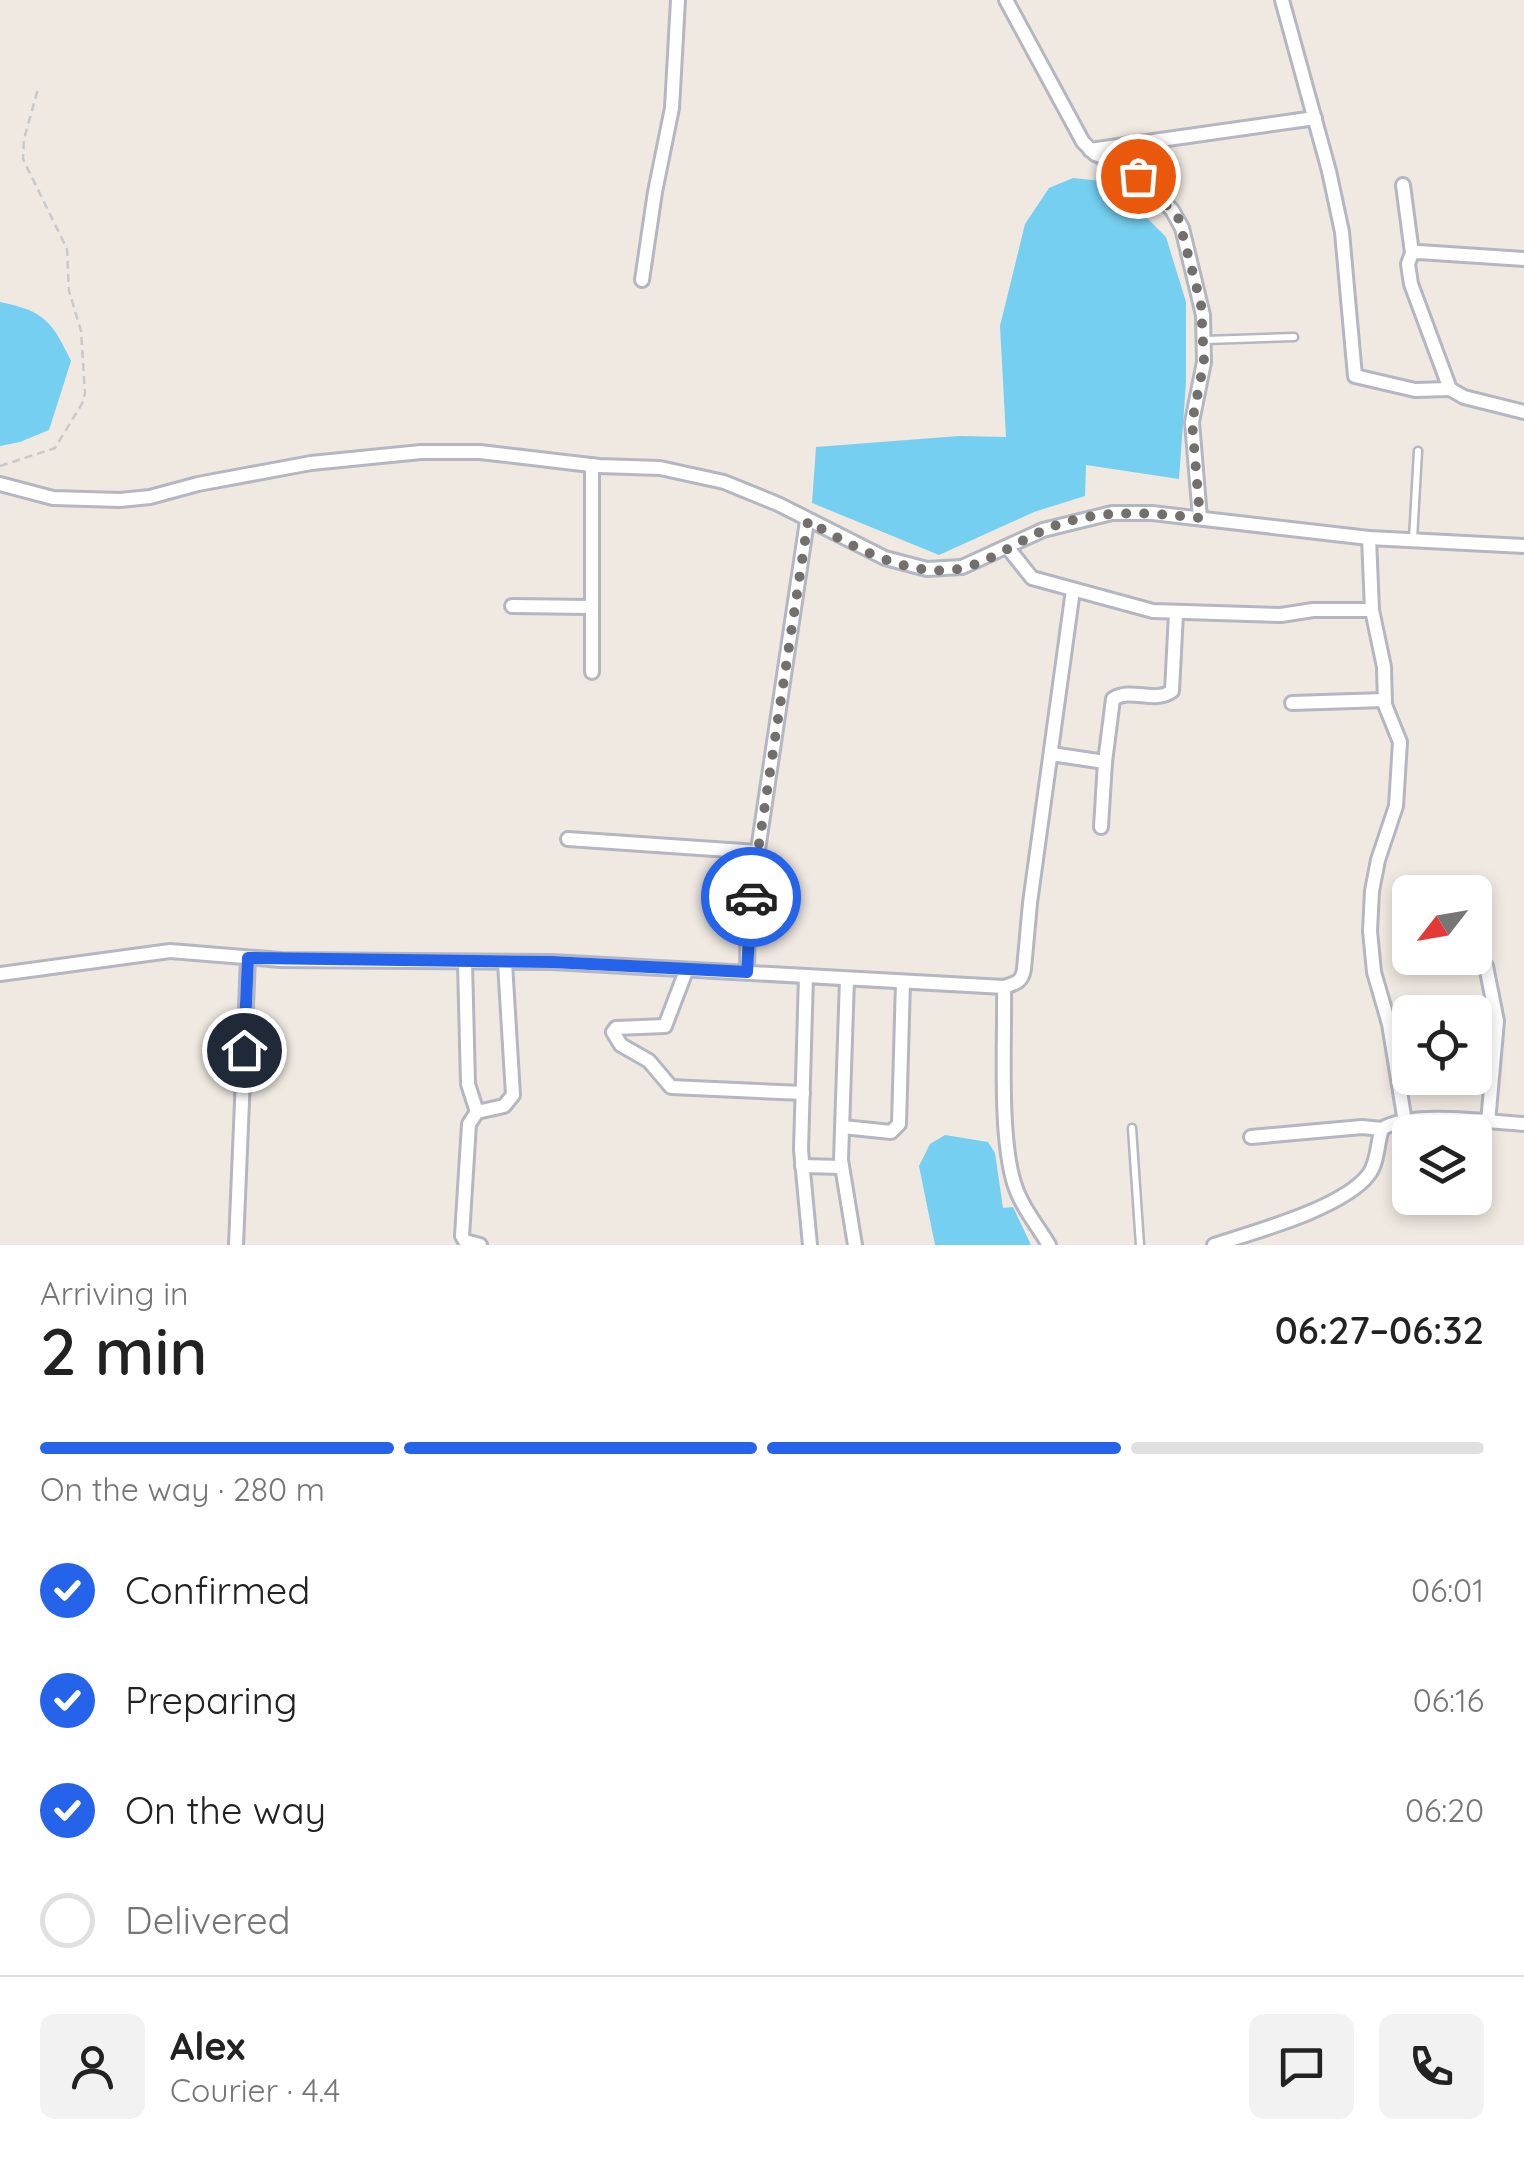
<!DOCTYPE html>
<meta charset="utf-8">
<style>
body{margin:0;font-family:Quicksand,sans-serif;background:#f2f2f2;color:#222;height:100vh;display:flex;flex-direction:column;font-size:38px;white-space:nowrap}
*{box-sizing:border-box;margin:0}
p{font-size:32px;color:#767676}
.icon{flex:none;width:55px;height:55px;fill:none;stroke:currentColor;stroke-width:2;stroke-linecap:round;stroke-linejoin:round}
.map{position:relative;height:1245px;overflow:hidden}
.side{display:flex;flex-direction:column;background:#fff;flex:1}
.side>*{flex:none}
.needle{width:65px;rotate:239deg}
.controls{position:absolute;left:1392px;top:875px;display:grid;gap:20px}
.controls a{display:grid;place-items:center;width:100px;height:100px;border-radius:15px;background:#fff;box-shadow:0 5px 15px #0003;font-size:50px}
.pin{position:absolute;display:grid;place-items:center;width:85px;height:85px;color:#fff;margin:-42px;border:5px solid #fff;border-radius:50%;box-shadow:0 2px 10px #0007}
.courier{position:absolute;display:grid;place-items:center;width:100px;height:100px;margin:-50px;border:8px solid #2563eb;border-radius:50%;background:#fff;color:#222;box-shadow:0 2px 12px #0007}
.summary em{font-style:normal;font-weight:600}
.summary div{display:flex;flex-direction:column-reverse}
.summary{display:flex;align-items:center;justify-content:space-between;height:170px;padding:0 40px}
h1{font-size:65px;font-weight:600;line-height:75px}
.bar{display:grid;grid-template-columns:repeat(4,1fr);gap:15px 10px;align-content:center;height:120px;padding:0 40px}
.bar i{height:12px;border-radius:8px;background:#e0e0e0}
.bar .active{background:#2563eb}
.bar p{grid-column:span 4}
.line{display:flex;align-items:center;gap:25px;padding:0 40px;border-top:2px solid #e0e0e0}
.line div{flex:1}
.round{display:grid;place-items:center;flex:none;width:105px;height:105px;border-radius:15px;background:#f2f2f2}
ol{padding:0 40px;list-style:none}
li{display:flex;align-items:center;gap:30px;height:110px}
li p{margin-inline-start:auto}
li .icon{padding:10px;border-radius:50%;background:#2563eb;color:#fff;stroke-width:4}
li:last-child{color:#767676}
li i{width:55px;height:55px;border:5px solid #e0e0e0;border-radius:50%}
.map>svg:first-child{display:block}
.water{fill:#75cff0}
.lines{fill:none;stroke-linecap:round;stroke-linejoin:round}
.lane-casing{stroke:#b4b7c1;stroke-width:11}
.street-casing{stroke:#b4b7c1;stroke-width:18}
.path{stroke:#c9c9c9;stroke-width:2.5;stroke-dasharray:8 5;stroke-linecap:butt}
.lane{stroke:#fff;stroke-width:6}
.street{stroke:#fff;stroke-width:12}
.done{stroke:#726f6d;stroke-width:10;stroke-dasharray:0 18}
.route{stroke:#2563eb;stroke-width:12}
</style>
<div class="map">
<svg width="1524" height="1245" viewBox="0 0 1524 1245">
<rect width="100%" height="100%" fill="#efe9e1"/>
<!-- water -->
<g class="water">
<polygon points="1073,178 1111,182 1166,237 1186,302 1186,382 1179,479 1086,465 1085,496 1034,512 939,555 812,503 816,447 959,436 1006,437 1000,326 1025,224 1049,188"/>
<path d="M0 302C45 311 52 322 71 361L49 430 20 442 0 446Z"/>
<polygon points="945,1135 988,1142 995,1153 1003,1208 1013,1207 1031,1245 935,1245 919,1166 930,1144"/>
</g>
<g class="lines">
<!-- lane casing -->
<g class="lane-casing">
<g id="lane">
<polyline points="1205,340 1294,337"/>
<polyline points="1413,539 1418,451"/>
<polyline points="1132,1128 1140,1245"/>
</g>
</g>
<!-- street casing -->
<g class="street-casing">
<g id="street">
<polyline points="1006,0 1083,142 1095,154 1116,162 1145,183 1172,210 1182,228 1203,315 1204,362 1192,422 1200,518"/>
<polyline points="1282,0 1329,171 1342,232 1355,376 1415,390 1450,389"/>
<polyline points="1090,150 1315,118"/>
<polyline points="1403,185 1412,253"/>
<polyline points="1524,259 1419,252 1412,253 1408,264 1411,284 1450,389 1464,397 1524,412"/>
<polyline points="642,280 655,192 672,108 678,0"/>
<polyline points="592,465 592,672"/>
<polyline points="0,484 53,498 120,500 150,497 198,484 311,463 421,452 480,452 599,466 660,468 724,482 778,504 885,558 927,569 962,567 1043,530 1112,513 1152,513 1369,538 1524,546"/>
<polyline points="1369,538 1372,610 1384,667 1385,705 1400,742 1396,806 1378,860 1372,891 1370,931 1374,972 1389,1024 1405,1122"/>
<polyline points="1008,548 1032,578 1153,611 1281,615 1313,610 1372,610"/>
<polyline points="512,606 591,607"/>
<polyline points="1292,703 1384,700"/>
<polyline points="1051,754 1105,762"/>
<path d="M1101 827 1105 762 1113 699C1131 687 1154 704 1172 691L1176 613"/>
<polyline points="568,839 758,852"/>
<polyline points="465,963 468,1084 477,1112"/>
<polyline points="1486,966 1497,1021 1488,1122"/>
<polyline points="686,971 665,1026 616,1028 613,1032 621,1045 649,1061 671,1087 803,1093"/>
<polyline points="747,972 748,917 807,521"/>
<path d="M0 974 170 951 281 960 552 962 1004 987C1016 983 1022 982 1024 969L1030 903 1073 590"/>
<polyline points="806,976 801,1150 810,1245"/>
<polyline points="847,979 841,1160 855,1245"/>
<path d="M1004 987C1005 1041 999 1134 1014 1183 1021 1206 1037 1225 1049 1245"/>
<polyline points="843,1127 891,1132 899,1124 903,982"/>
<polyline points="1251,1137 1362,1127 1382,1129"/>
<polyline points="802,1166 842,1167"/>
<polyline points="236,1245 248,958"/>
<polyline points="480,1245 465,1241 462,1236 469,1124 477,1112 504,1106 513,1095 505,963"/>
<path d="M1214 1245C1254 1232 1344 1208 1369 1174 1378 1162 1377 1143 1382 1129 1409 1111 1490 1122 1524 1124"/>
</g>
</g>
<!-- path -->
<polyline class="path" points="0,466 55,448 83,402 85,393 81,331 69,291 67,249 23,159 24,139 38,89"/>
<!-- lane -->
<use href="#lane" class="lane"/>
<!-- street -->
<use href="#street" class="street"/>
</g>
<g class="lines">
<!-- done -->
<path class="done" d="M751 897 808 521C848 544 902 575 951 570 983 567 1013 544 1042 531 1093 508 1146 512 1200 518L1192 422 1204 362 1201 304 1178 217 1138 176"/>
<!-- route -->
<polyline class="route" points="244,1050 248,958 552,962 747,972 751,897"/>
</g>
</svg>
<div class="controls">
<a><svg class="needle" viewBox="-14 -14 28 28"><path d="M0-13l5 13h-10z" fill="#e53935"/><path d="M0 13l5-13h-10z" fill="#767676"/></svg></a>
<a><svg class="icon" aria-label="locate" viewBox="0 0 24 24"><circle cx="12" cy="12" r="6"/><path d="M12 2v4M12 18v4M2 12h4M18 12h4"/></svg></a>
<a><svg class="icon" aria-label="layers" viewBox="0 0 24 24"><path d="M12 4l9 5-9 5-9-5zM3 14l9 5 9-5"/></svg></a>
</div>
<div class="pin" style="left:1138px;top:176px;background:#ea580c"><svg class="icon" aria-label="bag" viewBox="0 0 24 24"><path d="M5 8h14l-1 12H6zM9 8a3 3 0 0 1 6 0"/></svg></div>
<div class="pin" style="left:244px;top:1050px;background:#1f2937"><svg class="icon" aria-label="home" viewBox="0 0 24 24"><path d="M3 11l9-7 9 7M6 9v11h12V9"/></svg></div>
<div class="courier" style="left:751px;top:897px"><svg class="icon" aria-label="car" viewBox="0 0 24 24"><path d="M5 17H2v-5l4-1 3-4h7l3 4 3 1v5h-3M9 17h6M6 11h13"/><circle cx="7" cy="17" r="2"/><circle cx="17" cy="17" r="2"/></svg></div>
</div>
<section class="side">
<div class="summary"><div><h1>2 min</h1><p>Arriving in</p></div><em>06:27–06:32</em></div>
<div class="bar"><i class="active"></i><i class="active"></i><i class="active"></i><i></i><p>On the way · 280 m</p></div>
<ol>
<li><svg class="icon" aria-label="check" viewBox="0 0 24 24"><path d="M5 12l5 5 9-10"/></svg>Confirmed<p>06:01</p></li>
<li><svg class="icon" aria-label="check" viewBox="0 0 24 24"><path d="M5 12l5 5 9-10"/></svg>Preparing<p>06:16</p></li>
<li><svg class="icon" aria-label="check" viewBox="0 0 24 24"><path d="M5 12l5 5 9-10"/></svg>On the way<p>06:20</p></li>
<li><i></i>Delivered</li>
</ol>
<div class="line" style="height:180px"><a class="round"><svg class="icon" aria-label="person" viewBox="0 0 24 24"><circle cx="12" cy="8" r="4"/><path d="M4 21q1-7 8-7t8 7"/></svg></a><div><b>Alex</b><p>Courier · 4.4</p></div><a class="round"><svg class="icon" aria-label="chat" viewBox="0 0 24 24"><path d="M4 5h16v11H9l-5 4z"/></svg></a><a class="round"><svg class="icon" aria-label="phone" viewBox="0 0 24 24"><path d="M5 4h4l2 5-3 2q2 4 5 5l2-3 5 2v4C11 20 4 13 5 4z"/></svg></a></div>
</section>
